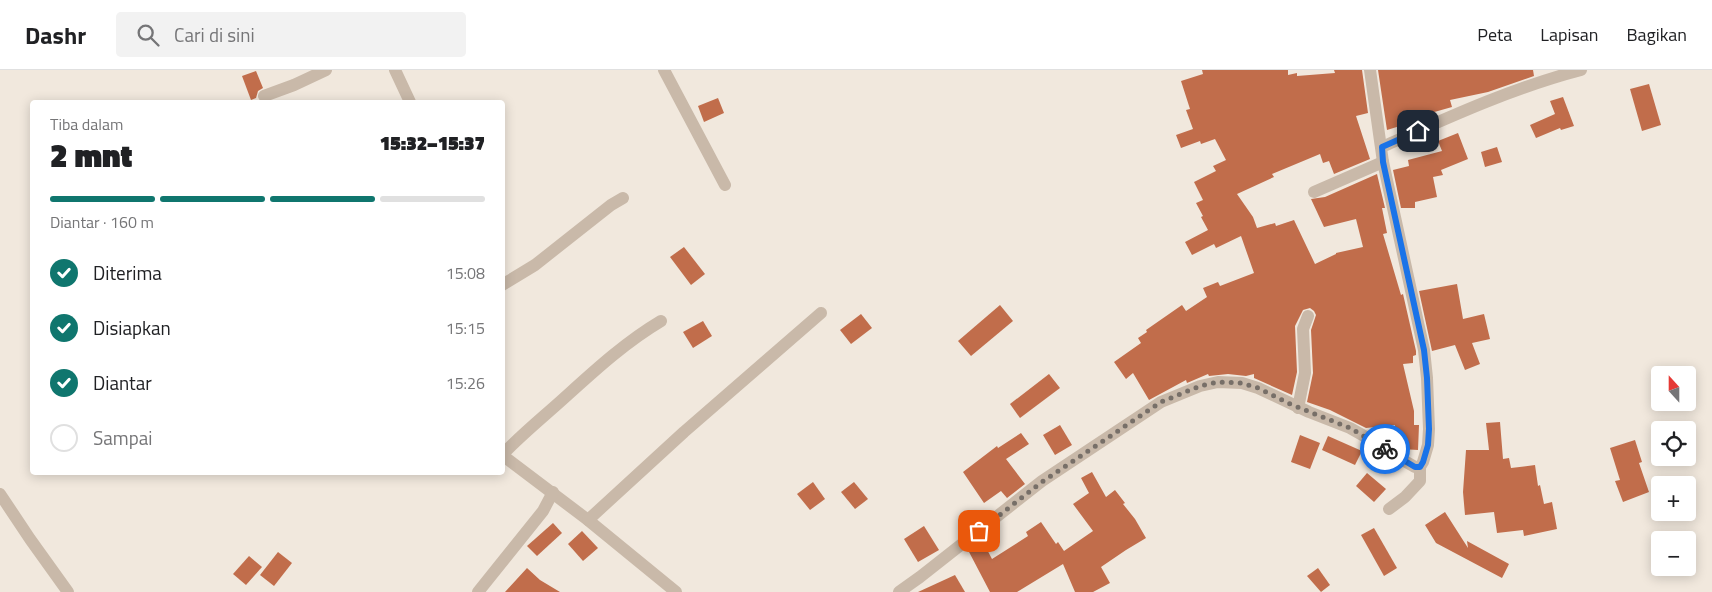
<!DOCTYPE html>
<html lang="id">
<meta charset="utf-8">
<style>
body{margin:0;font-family:"Titillium Web",sans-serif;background:#f2f2f2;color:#202124;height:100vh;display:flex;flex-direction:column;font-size:19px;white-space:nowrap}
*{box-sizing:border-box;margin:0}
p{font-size:16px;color:#757577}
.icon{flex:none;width:28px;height:28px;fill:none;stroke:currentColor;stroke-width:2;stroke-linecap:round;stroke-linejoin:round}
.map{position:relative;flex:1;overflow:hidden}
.details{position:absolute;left:30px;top:30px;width:475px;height:375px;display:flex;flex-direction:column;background:#fff;border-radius:5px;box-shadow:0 2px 12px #0003}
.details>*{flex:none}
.needle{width:32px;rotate:339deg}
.tools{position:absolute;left:1651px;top:296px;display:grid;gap:10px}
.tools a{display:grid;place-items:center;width:45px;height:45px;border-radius:5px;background:#fff;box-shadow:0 2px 12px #0003;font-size:25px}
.pin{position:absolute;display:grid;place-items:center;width:42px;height:42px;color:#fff;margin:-21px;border-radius:10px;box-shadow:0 2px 8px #0006}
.courier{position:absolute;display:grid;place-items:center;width:50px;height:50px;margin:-25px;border:4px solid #1a73e8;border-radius:50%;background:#fff;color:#222;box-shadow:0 1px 6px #0007}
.overview em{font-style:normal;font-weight:800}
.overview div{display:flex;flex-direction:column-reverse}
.overview{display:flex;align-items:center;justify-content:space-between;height:85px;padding:0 20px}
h1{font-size:32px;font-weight:800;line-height:38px}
.bar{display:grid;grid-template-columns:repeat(4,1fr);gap:8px 5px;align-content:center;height:60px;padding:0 20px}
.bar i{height:6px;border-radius:4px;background:#e0e0e0}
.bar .on{background:#0f766e}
.bar p{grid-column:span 4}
ol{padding:0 20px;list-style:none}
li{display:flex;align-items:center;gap:15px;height:55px}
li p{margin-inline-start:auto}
li .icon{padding:5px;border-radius:50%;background:#0f766e;color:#fff;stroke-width:4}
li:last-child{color:#757577}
li i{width:28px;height:28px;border:2px solid #e0e0e0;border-radius:50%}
header{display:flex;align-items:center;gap:30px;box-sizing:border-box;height:70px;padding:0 25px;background:#fff;border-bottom:1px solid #e0e0e0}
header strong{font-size:24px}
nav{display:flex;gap:28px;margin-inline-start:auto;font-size:18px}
.search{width:350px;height:45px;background:#f2f2f2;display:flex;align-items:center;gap:12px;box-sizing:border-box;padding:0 18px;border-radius:5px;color:#757577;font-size:19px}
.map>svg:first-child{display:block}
.building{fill:#c16d4b}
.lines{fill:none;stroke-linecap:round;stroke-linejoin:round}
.minor{stroke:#c9b9a9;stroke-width:12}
.done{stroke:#776f68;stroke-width:5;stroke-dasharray:0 9}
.route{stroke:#1a73e8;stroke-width:6}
</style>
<header>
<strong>Dashr</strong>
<div class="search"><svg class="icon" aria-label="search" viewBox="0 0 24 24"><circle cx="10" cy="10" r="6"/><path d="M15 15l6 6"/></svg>Cari di sini</div>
<nav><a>Peta</a><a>Lapisan</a><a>Bagikan</a></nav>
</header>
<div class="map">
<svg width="1712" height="522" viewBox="0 0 1712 522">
<rect width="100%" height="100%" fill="#f1e8dd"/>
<!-- building -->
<g class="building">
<polygon points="1202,0 1288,0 1288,5 1297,3 1297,6 1335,3 1334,0 1362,0 1368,43 1356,46 1370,89 1334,104 1329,91 1323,93 1320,84 1272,104 1274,107 1237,124 1253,147 1257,158 1275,153 1276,156 1294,150 1315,194 1336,184 1336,183 1363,177 1356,149 1324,157 1311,129 1325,127 1377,104 1385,138 1382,138 1387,163 1383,164 1401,225 1403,224 1416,281 1416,285 1413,286 1413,293 1403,294 1414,341 1414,355 1419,355 1418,380 1401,379 1394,375 1395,355 1366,358 1330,340 1307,332 1313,303 1311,260 1316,245 1314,241 1310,238 1303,240 1295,256 1297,302 1292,325 1254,308 1254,304 1246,306 1228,304 1209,306 1208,304 1187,313 1186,310 1149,330 1133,303 1126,309 1114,292 1141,273 1138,268 1147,262 1146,260 1182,235 1186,241 1207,227 1203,218 1218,212 1220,216 1254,203 1241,166 1216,178 1214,174 1192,185 1185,172 1208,160 1201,147 1203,146 1196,133 1203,130 1194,112 1216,101 1213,96 1226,90 1215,69 1201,74 1200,71 1181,78 1176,65 1193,59 1186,40 1190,39 1181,11 1203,4"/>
<polygon points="1378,0 1533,0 1534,6 1488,22 1450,30 1452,37 1399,52 1400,56 1387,60"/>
<polygon points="256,1 263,18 258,21 256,28 251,30 242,6"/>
<polygon points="1649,14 1661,55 1642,61 1630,19"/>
<polygon points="1563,27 1574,56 1561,60 1560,58 1536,68 1530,55 1555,44 1550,31"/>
<polygon points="718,28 724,43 704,52 698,36"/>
<polygon points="1458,63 1468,89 1441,100 1443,105 1433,107 1437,127 1415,132 1415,138 1401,138 1393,100 1409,96 1408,90 1442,81 1438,71"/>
<polygon points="1497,77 1502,92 1485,97 1481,82"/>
<polygon points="684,177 705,204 691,215 670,187"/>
<polygon points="1457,214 1463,249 1484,244 1490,269 1472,273 1480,294 1465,300 1455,275 1432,281 1419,221"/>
<polygon points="1000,235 1013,251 971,286 958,271"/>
<polygon points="861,244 872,258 851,274 840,260"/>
<polygon points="703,251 712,266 693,278 683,262"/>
<polygon points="1049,304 1060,318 1020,348 1010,334"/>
<polygon points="1500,352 1503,389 1509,388 1511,398 1535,395 1538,416 1540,415 1544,434 1552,432 1557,459 1524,466 1523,460 1497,463 1494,442 1465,445 1463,422 1466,380 1489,380 1486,353"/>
<polygon points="1060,355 1072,375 1055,385 1043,365"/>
<polygon points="1021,363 1029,374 1006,389 1025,414 1007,428 1001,421 984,433 963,402 997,376 998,378"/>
<polygon points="1300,365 1320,373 1310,399 1291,392"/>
<polygon points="1328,366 1362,381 1355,395 1322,380"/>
<polygon points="1635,370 1642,392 1639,393 1649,422 1623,432 1615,411 1620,410 1610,378"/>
<polygon points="1092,402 1106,427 1115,420 1125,433 1123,434 1135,449 1146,468 1126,480 1101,497 1110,513 1093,522 1075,522 1063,494 1017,522 990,522 968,480 983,472 992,489 1028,466 1026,462 1041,452 1056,474 1058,472 1064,481 1093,461 1073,434 1089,423 1081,408"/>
<polygon points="1367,403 1386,419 1374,432 1356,416"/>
<polygon points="813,412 825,429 810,440 797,424"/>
<polygon points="854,412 868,429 855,439 841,422"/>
<polygon points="1445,442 1468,478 1467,471 1509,494 1502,508 1436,473 1425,455"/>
<polygon points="553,453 562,463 537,486 527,476"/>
<polygon points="924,456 939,480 918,492 904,469"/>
<polygon points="1374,458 1397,498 1384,506 1361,465"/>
<polygon points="582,461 598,478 583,491 568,474"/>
<polygon points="278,482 292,493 274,516 260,505"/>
<polygon points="249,486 262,497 246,515 233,504"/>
<polygon points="527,498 540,510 560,522 505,522"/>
<polygon points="1318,498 1330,515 1321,522 1307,506"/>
<polygon points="955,505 965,522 918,522"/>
</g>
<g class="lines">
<!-- minor -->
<g class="minor">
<polyline points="395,0 410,32"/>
<polyline points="664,0 725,115"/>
<polyline points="1370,0 1383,92 1424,280 1427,308 1429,359 1428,375 1423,392 1420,397 1420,411 1405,427 1389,439"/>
<polyline points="264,26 294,15 326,0"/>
<path d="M1382 77C1447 48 1512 18 1581 0"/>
<polyline points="1314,122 1383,92"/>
<polyline points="502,215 535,195 611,135 623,128"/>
<path d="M661 251C624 273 593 302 562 330 542 348 521 365 502 385L588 450 676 522"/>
<polyline points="1298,338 1305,303 1303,259 1308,246"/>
<polyline points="0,424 30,469 68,522"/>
<polyline points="588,450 684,362 821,243"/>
<polyline points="478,522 543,441 553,422"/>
<polyline points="899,522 920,507 1042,411 1161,332 1200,316 1218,312 1242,313 1258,318 1309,342 1350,358 1380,375 1401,389 1415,397 1420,397"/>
</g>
</g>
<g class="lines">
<!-- done -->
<polyline class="done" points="979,461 1042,412 1161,332 1200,316 1218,312 1242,313 1258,318 1290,334 1350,358 1385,379"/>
<!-- route -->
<polyline class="route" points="1385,379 1415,397 1420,397 1423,392 1428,375 1429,359 1427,308 1424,280 1383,92 1382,77 1418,61"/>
</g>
</svg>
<div class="tools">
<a><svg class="needle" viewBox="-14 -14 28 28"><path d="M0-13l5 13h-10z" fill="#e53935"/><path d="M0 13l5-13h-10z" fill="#757577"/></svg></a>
<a><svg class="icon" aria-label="locate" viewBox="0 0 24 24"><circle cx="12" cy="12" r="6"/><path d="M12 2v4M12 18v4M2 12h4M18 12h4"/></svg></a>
<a>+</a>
<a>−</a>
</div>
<div class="pin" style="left:979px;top:461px;background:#ea580c"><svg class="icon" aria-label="bag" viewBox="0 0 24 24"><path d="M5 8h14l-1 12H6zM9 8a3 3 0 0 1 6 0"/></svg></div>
<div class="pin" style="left:1418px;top:61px;background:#1f2937"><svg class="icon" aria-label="home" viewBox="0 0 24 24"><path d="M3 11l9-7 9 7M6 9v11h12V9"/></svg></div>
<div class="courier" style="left:1385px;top:379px"><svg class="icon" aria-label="bike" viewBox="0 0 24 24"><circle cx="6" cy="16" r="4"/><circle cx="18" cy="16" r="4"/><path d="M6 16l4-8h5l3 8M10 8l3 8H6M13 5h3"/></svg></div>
<section class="details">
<div class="overview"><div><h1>2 mnt</h1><p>Tiba dalam</p></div><em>15:32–15:37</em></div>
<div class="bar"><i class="on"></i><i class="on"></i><i class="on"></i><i></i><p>Diantar · 160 m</p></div>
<ol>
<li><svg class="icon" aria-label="check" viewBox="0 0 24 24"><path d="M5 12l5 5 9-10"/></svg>Diterima<p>15:08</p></li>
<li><svg class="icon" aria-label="check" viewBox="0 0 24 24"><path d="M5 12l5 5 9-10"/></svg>Disiapkan<p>15:15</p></li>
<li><svg class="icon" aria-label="check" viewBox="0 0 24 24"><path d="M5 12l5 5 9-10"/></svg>Diantar<p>15:26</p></li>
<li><i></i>Sampai</li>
</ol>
</section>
</div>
